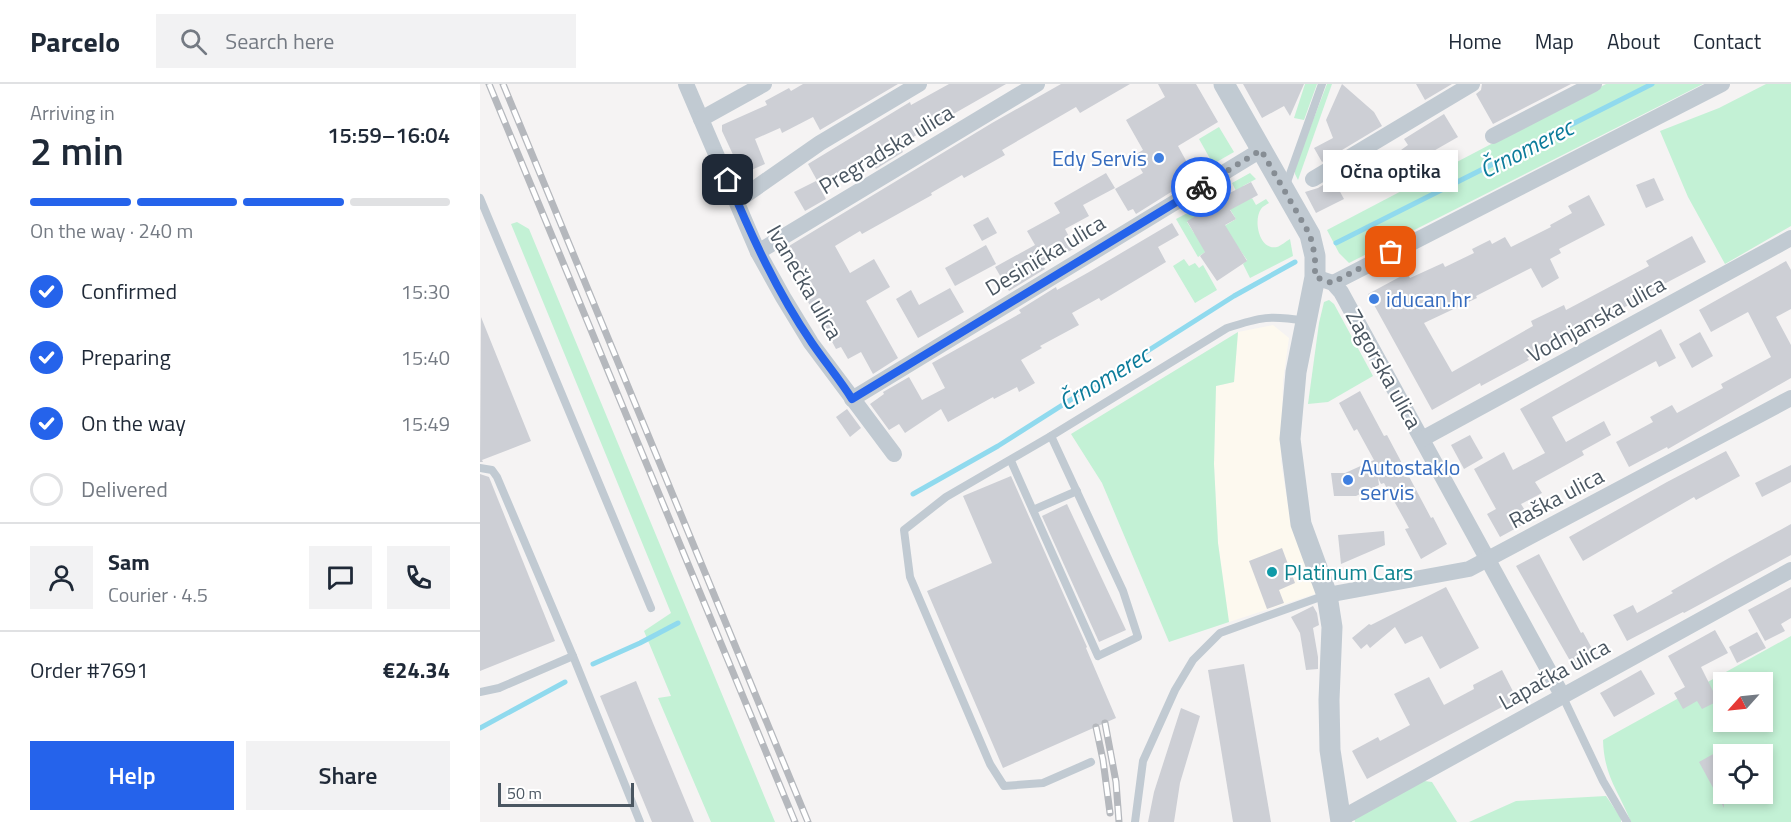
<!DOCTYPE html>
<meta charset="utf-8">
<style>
body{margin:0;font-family:"Titillium Web",sans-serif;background:#f2f2f3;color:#1f2937;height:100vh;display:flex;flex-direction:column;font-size:22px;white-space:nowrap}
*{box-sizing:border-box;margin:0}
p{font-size:20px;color:#747a83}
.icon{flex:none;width:33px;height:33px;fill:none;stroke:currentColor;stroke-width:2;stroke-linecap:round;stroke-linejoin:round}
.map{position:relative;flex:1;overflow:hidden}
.side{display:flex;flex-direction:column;background:#fff;width:480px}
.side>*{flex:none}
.needle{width:39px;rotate:243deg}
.tools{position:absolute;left:1233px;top:588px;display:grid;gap:12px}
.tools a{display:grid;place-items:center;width:60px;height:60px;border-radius:0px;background:#fff;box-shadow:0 3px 9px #0003;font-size:30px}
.scale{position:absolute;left:18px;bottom:15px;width:136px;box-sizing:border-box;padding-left:6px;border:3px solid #4a5661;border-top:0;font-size:16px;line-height:21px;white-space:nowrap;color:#4a5661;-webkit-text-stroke:4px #fff;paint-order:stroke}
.pin{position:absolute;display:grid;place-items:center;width:51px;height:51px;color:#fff;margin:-26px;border-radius:12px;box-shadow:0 3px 9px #0006}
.courier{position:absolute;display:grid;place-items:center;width:60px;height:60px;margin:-30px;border:4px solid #2563eb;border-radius:50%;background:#fff;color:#222;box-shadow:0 2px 8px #0007}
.bubble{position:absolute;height:42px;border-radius:0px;background:#fff;box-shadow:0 3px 9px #0003;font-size:20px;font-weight:600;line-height:42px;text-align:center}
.head em{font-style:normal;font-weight:600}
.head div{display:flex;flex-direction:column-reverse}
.head{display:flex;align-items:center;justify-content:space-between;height:102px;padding:0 30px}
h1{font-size:39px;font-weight:600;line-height:45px}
.bar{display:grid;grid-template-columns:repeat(4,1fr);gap:9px 6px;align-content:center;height:72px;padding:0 30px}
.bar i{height:8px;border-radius:4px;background:#e0e1e3}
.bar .active{background:#2563eb}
.bar p{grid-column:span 4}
.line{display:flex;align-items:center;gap:15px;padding:0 30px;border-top:2px solid #e0e1e3}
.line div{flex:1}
.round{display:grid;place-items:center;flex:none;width:63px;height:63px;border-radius:0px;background:#f2f2f3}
ol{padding:0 30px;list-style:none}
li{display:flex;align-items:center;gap:18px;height:66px}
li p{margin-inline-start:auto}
li .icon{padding:6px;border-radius:50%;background:#2563eb;color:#fff;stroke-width:4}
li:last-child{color:#747a83}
li i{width:33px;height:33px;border:3px solid #e0e1e3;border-radius:50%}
.primary-button{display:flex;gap:12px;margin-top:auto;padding:12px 30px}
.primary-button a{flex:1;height:69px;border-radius:0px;background:#2563eb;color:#fff;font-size:24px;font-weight:600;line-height:69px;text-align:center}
.primary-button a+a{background:#f2f2f3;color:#1f2937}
header{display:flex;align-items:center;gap:36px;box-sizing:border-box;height:84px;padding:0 30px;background:#fff;border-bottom:2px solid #e0e1e3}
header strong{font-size:28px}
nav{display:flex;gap:33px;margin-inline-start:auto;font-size:21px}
.search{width:420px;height:54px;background:#f2f2f3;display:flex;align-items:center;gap:15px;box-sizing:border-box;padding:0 21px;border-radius:0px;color:#747a83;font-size:22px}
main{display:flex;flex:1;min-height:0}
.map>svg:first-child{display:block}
.commercial{fill:#fdf9ef}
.green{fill:#c3f1d5;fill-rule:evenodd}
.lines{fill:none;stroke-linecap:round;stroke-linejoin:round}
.stream{stroke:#90daee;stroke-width:5}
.building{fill:#cdcfd5}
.service{stroke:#c1cad2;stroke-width:8}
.minor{stroke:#c1cad2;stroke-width:16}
.tertiary{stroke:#c1cad2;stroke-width:21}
.rail-casing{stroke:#b5b8bd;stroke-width:7}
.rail{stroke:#fff;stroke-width:4.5;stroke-dasharray:14;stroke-linecap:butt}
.done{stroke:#868d94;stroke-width:6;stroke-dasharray:0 10.8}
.route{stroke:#2563eb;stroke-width:8}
.shop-dot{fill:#3f7fe0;stroke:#fff;stroke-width:2}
.culture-dot{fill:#0f9aa8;stroke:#fff;stroke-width:2}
.labels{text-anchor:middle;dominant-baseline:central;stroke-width:4.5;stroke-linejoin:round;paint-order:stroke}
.street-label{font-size:22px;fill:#4a5661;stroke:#fff}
.shop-label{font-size:22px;fill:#366cbe;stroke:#fff;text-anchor:start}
.culture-label{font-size:22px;fill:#0d838f;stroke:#fff;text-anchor:start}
.water-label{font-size:24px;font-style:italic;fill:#0c7c9b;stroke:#fff}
</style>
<header>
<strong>Parcelo</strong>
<div class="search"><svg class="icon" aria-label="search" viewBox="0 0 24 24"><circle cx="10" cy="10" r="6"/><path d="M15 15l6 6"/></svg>Search here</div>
<nav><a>Home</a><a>Map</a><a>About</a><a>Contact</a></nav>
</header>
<main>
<section class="side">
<div class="head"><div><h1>2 min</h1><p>Arriving in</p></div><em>15:59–16:04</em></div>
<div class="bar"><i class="active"></i><i class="active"></i><i class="active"></i><i></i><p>On the way · 240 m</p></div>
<ol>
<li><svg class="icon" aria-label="check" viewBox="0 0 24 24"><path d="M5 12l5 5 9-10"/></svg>Confirmed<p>15:30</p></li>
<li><svg class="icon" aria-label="check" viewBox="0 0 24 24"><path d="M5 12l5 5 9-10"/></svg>Preparing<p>15:40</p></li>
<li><svg class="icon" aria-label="check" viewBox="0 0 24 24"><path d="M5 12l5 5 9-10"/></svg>On the way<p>15:49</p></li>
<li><i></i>Delivered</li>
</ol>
<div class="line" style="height:108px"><a class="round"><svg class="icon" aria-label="person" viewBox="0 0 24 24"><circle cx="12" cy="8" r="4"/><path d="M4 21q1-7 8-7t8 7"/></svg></a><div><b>Sam</b><p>Courier · 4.5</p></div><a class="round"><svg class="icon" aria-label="chat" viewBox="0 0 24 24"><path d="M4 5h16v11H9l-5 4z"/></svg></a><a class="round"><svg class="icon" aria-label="phone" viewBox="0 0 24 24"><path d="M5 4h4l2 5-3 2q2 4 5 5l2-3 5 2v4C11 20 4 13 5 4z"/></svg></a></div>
<div class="line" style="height:78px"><div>Order #7691</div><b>€24.34</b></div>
<div class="primary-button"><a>Help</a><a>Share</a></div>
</section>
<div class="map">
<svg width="1311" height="738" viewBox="0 0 1311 738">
<rect width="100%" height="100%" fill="#f5f3f3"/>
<!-- commercial -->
<polygon class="commercial" points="793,241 809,254 803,296 801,378 808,422 838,509 749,538 738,459 734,380 736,302 754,298 758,248"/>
<!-- green -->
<g class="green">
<polygon points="825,0 837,0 824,36 814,34"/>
<polygon points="847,0 852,0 818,96 815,90 815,83"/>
<polygon points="1126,0 1223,0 869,179 859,169 847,146"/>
<polygon points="1286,0 1311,0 1311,142 1245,180 1208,113 1180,47 1239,24"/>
<polygon points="739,43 754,68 733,80 719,55"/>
<path d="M770 89 776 95 763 102 770 115 772 114 776 121 786 115 789 119C786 121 783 122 781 125 773 136 779 167 797 163 801 162 806 157 810 155L813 172 770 194 763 180 767 176 758 163 741 144 756 135 748 122 760 115 752 99Z"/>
<polygon points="717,124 720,130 707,138 714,149 726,142 735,161 718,173 696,135"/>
<polygon points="37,138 49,145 295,738 231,738 178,614 191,612 164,547 191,529 31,140"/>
<polygon points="704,175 709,182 715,179 719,184 723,181 737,206 715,219 693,182"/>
<polygon points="849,216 854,220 893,292 848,318 828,320 839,239 844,218"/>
<polygon points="758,248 754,298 736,302 734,380 738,459 749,538 689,558 622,399 591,350"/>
<path d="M1311 552V738H1151C1138 706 1124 692 1123 656ZM1244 598H1282V638H1244ZM1244 670H1282V710H1244Z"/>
<polygon points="937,696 952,698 977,738 875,738 873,730"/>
<polygon points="1126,712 1141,734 1141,738 989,738 1036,717"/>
</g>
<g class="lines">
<!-- stream -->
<g class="stream">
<polyline points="856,159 1172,0"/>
<polyline points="433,410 518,362 754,212 815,178"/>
<polyline points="113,580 160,559 198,539"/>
<polyline points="0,644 85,598"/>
</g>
</g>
<!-- building -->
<g class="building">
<polygon points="323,0 418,0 340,46 333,33 302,49 300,44 275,55 285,80 262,90 242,47 242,41 287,21 285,17 309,4 311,7"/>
<polygon points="469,0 526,0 419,61 423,68 396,85 389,73 339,100 328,80 430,18 431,21"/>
<polygon points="581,0 650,0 600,29 596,23 522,66 525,71 484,94 482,91 451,109 452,111 382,150 380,147 355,162 370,189 394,175 410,203 386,217 418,274 393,290 381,268 368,275 361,263 356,265 343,241 341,242 326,214 330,212 321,198 323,197 304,165 512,39"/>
<polygon points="678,0 716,0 738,38 698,62 715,93 656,130 653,125 648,127 635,105 663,89 653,72 663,66 646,36 685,13"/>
<polygon points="763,0 824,0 810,32 804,22 782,34"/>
<polygon points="862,0 894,28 902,42 842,78 834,64 853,54 846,36"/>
<polygon points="936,0 972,0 945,16"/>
<polygon points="1002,0 1091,0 1013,40 996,10 1001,6"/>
<polygon points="964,30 978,53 950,69 958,83 937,94 921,66 928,61 924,55"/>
<polygon points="626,89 635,104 603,121 609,132 585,145 595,164 563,182 565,185 529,207 515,183 555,161 547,147 580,129 574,119"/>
<polygon points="1174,94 1184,116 1166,124 1156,101"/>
<polygon points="853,95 864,115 836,129 825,108 838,104"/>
<polygon points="336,97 346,115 325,127 314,108"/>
<polygon points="771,98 778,111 750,126 756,135 745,141 767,177 737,197 720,172 725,168 707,137 729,125 724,117 739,108 742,113"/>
<polygon points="1109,111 1125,141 1079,165 1081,169 1070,175 1079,194 1062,204 1051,184 996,212 997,214 944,239 972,288 1053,242 1051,237 1084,221 1086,226 1169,182 1166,177 1212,152 1226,178 1165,210 1166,212 1047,274 1049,276 1001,302 1000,299 952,326 888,210 927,189 930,194 963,179 965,183 994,169 992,165 1010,156 1012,160 1025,153 1031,163 1071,143 1070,141 1092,129 1088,122"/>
<polygon points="508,133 517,149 502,157 493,141"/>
<polygon points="692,139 699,151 678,163 686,178 621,217 619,214 592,229 599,241 560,262 562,264 541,276 555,299 539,308 537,303 514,315 513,313 468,338 461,325 425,349 419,340 409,346 390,320 404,310 403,308 429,293 442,316 465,304 452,279 541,229 539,226 576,203 577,206 609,188"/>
<polygon points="506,161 516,180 475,202 465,184"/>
<polygon points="1306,177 1311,186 1311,225 1296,233 1311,261 1311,294 1188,365 1187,363 1149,383 1136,358 1173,338 1170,333 1192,321 1197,329 1243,304 1241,300 1291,273 1268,228 1231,248 1219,226"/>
<polygon points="470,204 484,228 438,254 416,215 431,206 439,221"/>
<polygon points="1,233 51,357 2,376 3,378 0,378"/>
<polygon points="1181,245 1196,274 1179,283 1176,277 1072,333 1086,358 1124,337 1131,351 1102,367 1104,371 1055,398 1062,409 1041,420 1051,436 1020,453 1007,430 1016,425 994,385 1024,368 1033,386 1065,369 1040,325"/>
<polygon points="1220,248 1233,272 1212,284 1199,260"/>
<polygon points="880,307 904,352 907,351 951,434 953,433 967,460 941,475 925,445 929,444 904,399 901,400 898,394 899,401 876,412 854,412 851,389 865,389 894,376 877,345 874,347 859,319"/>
<polygon points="367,325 381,344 370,353 356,333"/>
<polygon points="990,351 1003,374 984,385 971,361"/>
<polygon points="1246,367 1260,392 1216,416 1214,413 1103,477 1089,453 1187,398"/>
<polygon points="1311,381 1311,398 1282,413 1275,399"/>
<polygon points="0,390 9,393 75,557 0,587"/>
<polygon points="531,392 607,563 606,564 636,634 523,684 447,507 512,479 483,412"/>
<polygon points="587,420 646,546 619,558 562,432"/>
<polygon points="1311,440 1311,471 1204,529 1203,528 1147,557 1133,531 1153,521 1157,529 1193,509 1191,507 1249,474"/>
<polygon points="904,447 905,461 861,480 858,451"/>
<polygon points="802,464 815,499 799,506 804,519 787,525 769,477"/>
<polygon points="1059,470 1101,549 1103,548 1115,570 1093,582 1036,482"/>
<polygon points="966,503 999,564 960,585 942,552 925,560 915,543 890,564 887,560 881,565 872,554 889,540 891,541"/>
<polygon points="1311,503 1311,534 1301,540 1305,547 1285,557 1268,526"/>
<polygon points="833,522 837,529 839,541 833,544 838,573 838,585 826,586 820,549 811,533"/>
<polygon points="1235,546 1248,569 1221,583 1238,617 1222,625 1217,617 1203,625 1194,609 1205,603 1188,572"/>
<polygon points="1277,548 1286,564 1257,579 1249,563"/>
<polygon points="764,580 791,738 753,738 728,586"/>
<polygon points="1022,586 1037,615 887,695 872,667 898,653 900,657 930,641 914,610 949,593 964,621 994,605 993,601"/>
<polygon points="1161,586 1175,610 1134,633 1120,609"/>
<polygon points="156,597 173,639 214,738 172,738 120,612"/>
<polygon points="701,624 720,632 700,699 694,738 668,738 674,708"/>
<polygon points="1244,664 1244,724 1219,678"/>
</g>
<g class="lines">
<!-- service -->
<g class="service">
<polyline points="806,101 842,0"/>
<polyline points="0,114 171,524"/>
<polyline points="531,377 618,572 658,553 643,507 571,352"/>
<polyline points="0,384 12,386 17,393 93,572 160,738"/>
<polyline points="553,426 597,407"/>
<polyline points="0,608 19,604 93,572"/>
<polyline points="1082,611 1123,697 1147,738"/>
<path d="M611 678 563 699 524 702 510 680 430 493 424 446 466 413 571 352 747 244C781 233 790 231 825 237"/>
<polyline points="655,738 663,677 695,606 713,576 740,549 846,511"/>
</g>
<!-- minor -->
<g class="minor">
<polyline points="206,0 278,168 303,213 331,259 414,370"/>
<polyline points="221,35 284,0"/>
<polyline points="1013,52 1114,0"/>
<polyline points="833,95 992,0"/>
<polyline points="257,117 340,59 439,0"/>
<polyline points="278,168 557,0"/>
<polyline points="835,193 853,199 861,208 1082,611"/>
<polyline points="853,199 1242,0"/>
<polyline points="372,315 781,66"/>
<polyline points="942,355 1311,154"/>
<polyline points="847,511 989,485 1311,314"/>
<polyline points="860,735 1311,486"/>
</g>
<!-- tertiary -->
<polyline class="tertiary" points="744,0 830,151 835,172 835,193 816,288 810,355 821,440 847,511 852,543 849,616 850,666 861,738"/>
<!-- rail casing -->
<g class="rail-casing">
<g id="rail">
<polyline points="9,0 315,738"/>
<polyline points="23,0 328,738"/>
<polyline points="625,639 636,698 639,738"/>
<polyline points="616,643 623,676 630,729"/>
</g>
</g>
<!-- rail -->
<use href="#rail" class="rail"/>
</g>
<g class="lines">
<!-- done -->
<polyline class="done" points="721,103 781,66 830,151 835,172 835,193 852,199 911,168"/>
<!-- route -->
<path class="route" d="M248 96C272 153 297 208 332 259 345 278 360 296 372 315L721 103"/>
</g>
<!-- markers -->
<g class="shop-dot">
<circle cx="679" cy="74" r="6"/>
<circle cx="894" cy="215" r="6"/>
<circle cx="868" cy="396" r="6"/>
</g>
<circle class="culture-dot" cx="792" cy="488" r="6"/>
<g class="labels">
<!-- street labels -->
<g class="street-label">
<text transform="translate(406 65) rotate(-31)">Pregradska ulica</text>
<text transform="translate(565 171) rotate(-31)">Desinićka ulica</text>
<text transform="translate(325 198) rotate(60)">Ivanečka ulica</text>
<text transform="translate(1116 235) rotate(-29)">Vodnjanska ulica</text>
<text transform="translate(904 285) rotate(61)">Zagorska ulica</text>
<text transform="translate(1076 414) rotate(-28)">Raška ulica</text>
<text transform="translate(1074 590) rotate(-29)">Lapačka ulica</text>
</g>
<!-- shop labels -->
<g class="shop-label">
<text x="667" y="74" text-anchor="end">Edy Servis</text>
<text x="906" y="215">iducan.hr</text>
<text x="880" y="383">Autostaklo<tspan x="880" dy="25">servis</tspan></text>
</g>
<!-- culture labels -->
<g class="culture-label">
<text x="804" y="488">Platinum Cars</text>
</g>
<!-- water labels -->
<g class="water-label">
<text transform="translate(1046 64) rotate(-27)">Črnomerec</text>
<text transform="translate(624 294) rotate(-31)">Črnomerec</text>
</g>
</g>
</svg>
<div class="tools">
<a><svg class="needle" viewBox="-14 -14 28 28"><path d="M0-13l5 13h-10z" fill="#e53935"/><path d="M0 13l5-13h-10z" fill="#747a83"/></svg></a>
<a><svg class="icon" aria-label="locate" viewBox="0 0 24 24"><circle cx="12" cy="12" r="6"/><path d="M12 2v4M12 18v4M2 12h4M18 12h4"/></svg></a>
</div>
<div class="scale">50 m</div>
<div class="pin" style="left:911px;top:168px;background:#ea580c"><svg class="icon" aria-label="bag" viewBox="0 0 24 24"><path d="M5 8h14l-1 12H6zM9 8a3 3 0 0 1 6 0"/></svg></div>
<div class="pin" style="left:248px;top:96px;background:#1f2937"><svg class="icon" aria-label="home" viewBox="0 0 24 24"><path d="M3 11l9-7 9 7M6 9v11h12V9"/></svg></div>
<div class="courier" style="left:721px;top:103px"><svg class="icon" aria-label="bike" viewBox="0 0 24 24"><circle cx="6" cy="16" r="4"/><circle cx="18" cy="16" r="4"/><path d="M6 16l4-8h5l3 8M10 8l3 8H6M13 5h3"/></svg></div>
<div class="bubble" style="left:843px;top:66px;width:135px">Očna optika</div>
</div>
</main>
